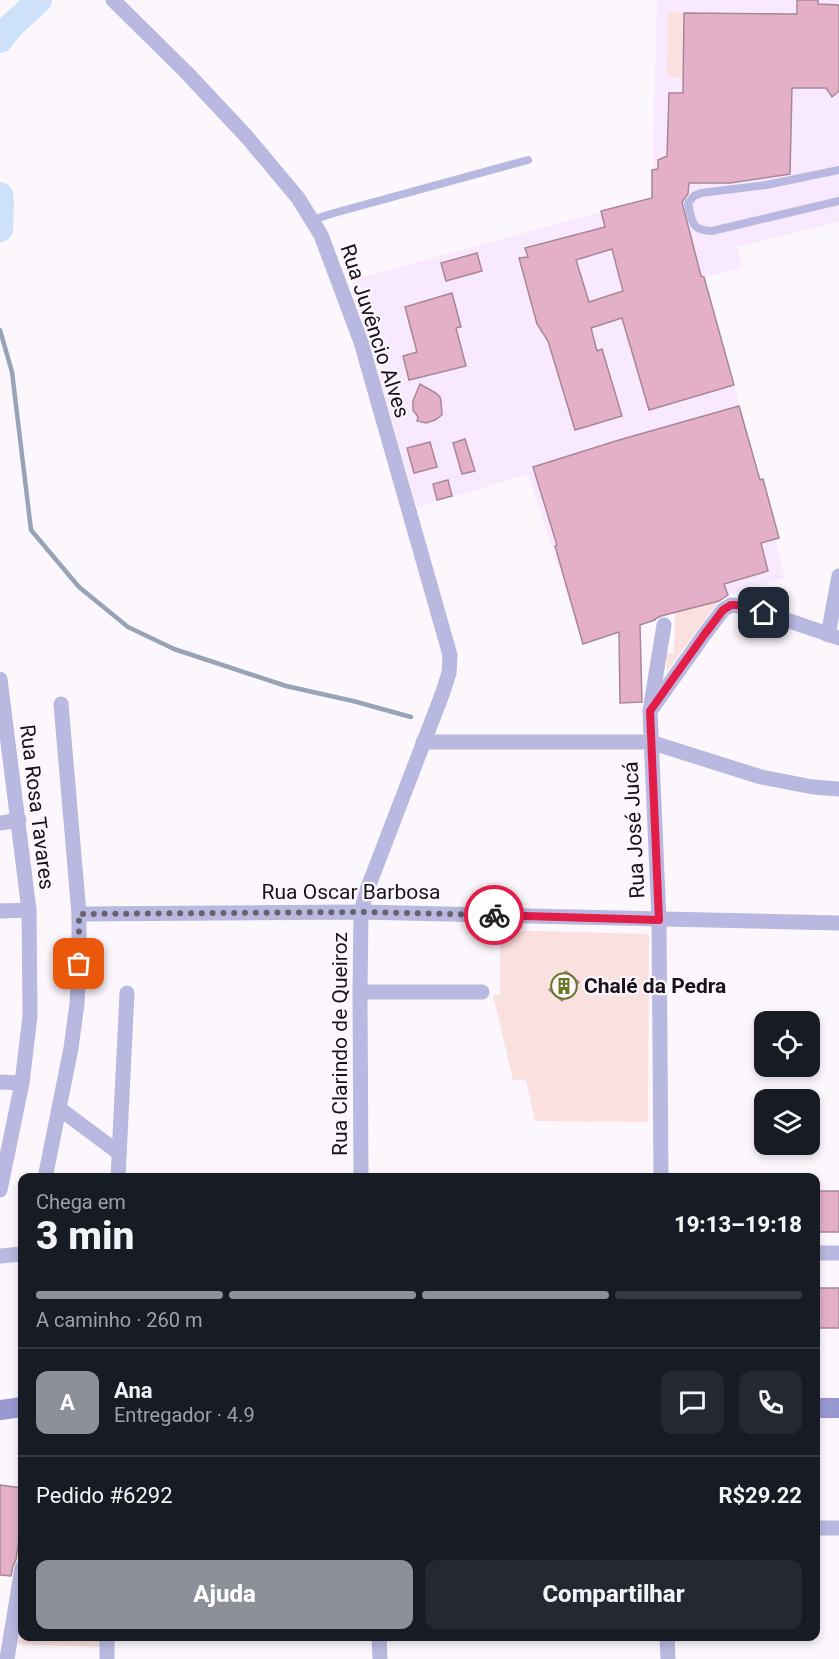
<!DOCTYPE html>
<html lang="pt">
<meta charset="utf-8">
<style>
body{margin:0;font-family:Roboto,sans-serif;background:#242831;color:#f1f3f6;height:100vh;display:flex;flex-direction:column;font-size:22px;white-space:nowrap}
*{box-sizing:border-box;margin:0}
p{font-size:20px;color:#9ea1a6}
.icon{flex:none;width:33px;height:33px;fill:none;stroke:currentColor;stroke-width:2;stroke-linecap:round;stroke-linejoin:round}
.map{position:relative;flex:1;overflow:hidden}
.drawer{position:absolute;left:18px;top:1173px;width:802px;height:468px;display:flex;flex-direction:column;background:#171b24;border-radius:12px;box-shadow:0 3px 9px #0003}
.drawer>*{flex:none}
.fabs{position:absolute;left:754px;top:1011px;display:grid;gap:12px}
.fabs a{display:grid;place-items:center;width:66px;height:66px;border-radius:12px;background:#171b24;box-shadow:0 3px 9px #0003;font-size:30px}
.pin{position:absolute;display:grid;place-items:center;width:51px;height:51px;color:#fff;margin:-26px;border-radius:12px;box-shadow:0 3px 9px #0006}
.courier{position:absolute;display:grid;place-items:center;width:60px;height:60px;margin:-30px;border:4px solid #e11d48;border-radius:50%;background:#fff;color:#222;box-shadow:0 2px 8px #0007}
.overview em{font-style:normal;font-weight:800}
.overview div{display:flex;flex-direction:column-reverse}
.overview{display:flex;align-items:center;justify-content:space-between;height:102px;padding:0 18px}
h1{font-size:39px;font-weight:800;line-height:45px}
.bar{display:grid;grid-template-columns:repeat(4,1fr);gap:9px 6px;align-content:center;height:72px;padding:0 18px}
.bar i{height:8px;border-radius:4px;background:#363941}
.bar .current{background:#8c9099}
.bar p{grid-column:span 4}
.line{display:flex;align-items:center;gap:15px;padding:0 18px;border-top:2px solid #363941}
.line div{flex:1}
.round{display:grid;place-items:center;flex:none;width:63px;height:63px;border-radius:12px;background:#242831}
.button{display:flex;gap:12px;margin-top:auto;padding:12px 18px}
.button a{flex:1;height:69px;border-radius:12px;background:#8c9099;color:#fff;font-size:24px;font-weight:800;line-height:69px;text-align:center}
.button a+a{background:#242831;color:#f1f3f6}
.map>svg:first-child{display:block}
.built{fill:#f9e9fe}
.green{fill:#fae0de}
.lines{fill:none;stroke-linecap:round;stroke-linejoin:round}
.stream{stroke:#97a3b7;stroke-width:4.5}
.river{stroke:#cde1fa;stroke-width:26}
.building{fill:#e3b0c7;stroke:#a88796;stroke-width:1.5;fill-rule:evenodd}
.lane{stroke:#b8b8e0;stroke-width:8}
.street{stroke:#b8b8e0;stroke-width:15}
.secondary{stroke:#9997d2;stroke-width:20}
.done{stroke:#68626b;stroke-width:6;stroke-dasharray:0 10.8}
.route{stroke:#e11d48;stroke-width:8}
.labels{text-anchor:middle;dominant-baseline:central;stroke-width:4.5;stroke-linejoin:round;paint-order:stroke}
.street-label{font-size:21px;fill:#19121c;stroke:#fcf7fd}
.poi-label{font-size:21px;font-weight:bold;fill:#19121c;stroke:#fcf7fd;text-anchor:start}
</style>
<div class="map">
<svg width="839" height="1659" viewBox="0 0 839 1659">
<rect width="100%" height="100%" fill="#fcf7fd"/>
<!-- built -->
<polygon class="built" points="657,0 839,0 839,222 737,247 743,268 704,277 760,480 763,479 779,538 775,539 785,578 728,595 719,601 674,613 583,644 528,474 417,508 378,372 388,361 384,352 369,348 352,280 652,198"/>
<!-- green -->
<g class="green">
<polygon points="668,12 684,13 683,77 667,77"/>
<polygon points="719,601 667,671 666,653 674,653 675,613"/>
<polygon points="500,930 649,934 648,1122 535,1121 526,1080 513,1080 493,995 500,995"/>
<polygon points="22,1614 22,1636 103,1637 103,1647 18,1644"/>
</g>
<g class="lines">
<!-- stream -->
<polyline class="stream" points="0,330 12,372 31,530 79,587 128,627 174,649 286,686 353,701 411,717"/>
<!-- river -->
<g class="river">
<polyline points="0,40 10,27 39,0"/>
<polyline points="0,195 1,203 0,229"/>
</g>
</g>
<!-- building -->
<g class="building">
<path d="M797 0H818V4L839 5V91L832 97 826 88H792L790 174 730 183H689L688 194 682 202 701 276 704 277 734 385 649 410 622 318 591 328 597 351 602 349 622 416 575 430 548 341 537 324 519 258 528 257 525 248 605 227 601 211 652 198V170L658 169V160L667 156 669 93H683L684 13 797 14ZM612 249 623 291 589 302 576 260Z"/>
<polygon points="477,253 482,271 446,281 441,263"/>
<polygon points="452,293 461,327 456,328 466,366 409,380 403,356 417,352 405,307"/>
<polygon points="420,384 436,393 440,397 441,401 442,415 435,420 426,423 417,421 418,417 413,410 413,401"/>
<polygon points="739,406 760,480 763,479 779,538 761,543 768,571 724,584 728,595 719,601 661,616 655,619 655,620 640,625 642,702 620,703 619,632 583,644 555,546 557,545 533,467 619,440"/>
<polygon points="465,439 475,471 462,474 453,443"/>
<polygon points="430,442 437,467 414,473 407,448"/>
<polygon points="448,480 452,496 437,500 433,484"/>
<polygon points="566,971 579,982 562,1001 549,990"/>
<rect x="816" y="1191" width="23" height="41"/>
<rect x="816" y="1288" width="23" height="40"/>
<polygon points="0,1485 22,1488 22,1517 16,1560 13,1566 11,1576 0,1575"/>
</g>
<g class="lines">
<!-- lane -->
<g class="lane">
<path d="M839 170 766 185 701 193 694 196 688 203C692 221 691 231 712 231L839 201"/>
<polyline points="312,220 334,213 528,160"/>
</g>
<!-- street -->
<g class="street">
<polyline points="113,0 186,72 247,137 298,198 321,235 361,342 450,655 449,673 443,692 367,890 361,912 360,992 361,1178"/>
<polyline points="828,635 839,576"/>
<polyline points="0,679 29,910 30,1016 22,1083 0,1190"/>
<polyline points="653,707 704,635 723,610 731,605 749,607 839,638"/>
<polyline points="423,742 650,742 761,777 813,787 839,789"/>
<polyline points="0,823 19,820"/>
<polyline points="0,911 29,910"/>
<polyline points="79,914 361,912 839,923"/>
<polyline points="360,992 482,992"/>
<polyline points="0,1082 22,1083"/>
<polyline points="60,1109 119,1153"/>
<polyline points="45,1178 71,1048 77,1004 79,965 79,914 61,704"/>
<polyline points="118,1178 127,993"/>
<polyline points="661,1178 659,920 650,711 664,625"/>
<polyline points="816,1253 839,1253"/>
<polyline points="0,1256 22,1254"/>
<polyline points="816,1528 839,1528"/>
<polyline points="379,1636 380,1659"/>
<polyline points="667,1636 668,1659"/>
<polyline points="7,1659 22,1568"/>
<polyline points="107,1659 107,1636"/>
</g>
<!-- secondary -->
<g class="secondary">
<polyline points="816,1408 839,1408"/>
<polyline points="0,1410 22,1407"/>
</g>
</g>
<g class="lines">
<!-- done -->
<polyline class="done" points="79,964 79,914 361,912 494,915"/>
<!-- route -->
<polyline class="route" points="494,915 659,920 650,711 704,635 723,610 731,605 739,605 749,607 764,613"/>
</g>
<!-- icons -->
<defs>
<g id="building-ring" transform="scale(1.35)"><circle r="9.5" fill="#fcf7fd" stroke="#697622" stroke-width="1.5"/><path d="M-4-6H4V6H1V3H-1V6H-4ZM-2.5-4.3h1.7v1.8h-1.7ZM.8-4.3h1.7v1.8H.8ZM-2.5-1h1.7V.8h-1.7ZM.8-1h1.7V.8H.8Z" fill="#697622"/></g>
</defs>
<g fill-rule="evenodd">
<use href="#building-ring" x="564" y="986"/>
</g>
<g class="labels">
<!-- street labels -->
<g class="street-label">
<text transform="translate(375 331) rotate(72)">Rua Juvêncio Alves</text>
<text transform="translate(37 807) rotate(83)">Rua Rosa Tavares</text>
<text transform="translate(634 830) rotate(-93)">Rua José Jucá</text>
<text x="351" y="892">Rua Oscar Barbosa</text>
<text transform="translate(340 1044) rotate(-90)">Rua Clarindo de Queiroz</text>
</g>
<!-- poi labels -->
<g class="poi-label">
<text x="584" y="986">Chalé da Pedra</text>
</g>
</g>
</svg>
<div class="fabs">
<a><svg class="icon" aria-label="locate" viewBox="0 0 24 24"><circle cx="12" cy="12" r="6"/><path d="M12 2v4M12 18v4M2 12h4M18 12h4"/></svg></a>
<a><svg class="icon" aria-label="layers" viewBox="0 0 24 24"><path d="M12 4l9 5-9 5-9-5zM3 14l9 5 9-5"/></svg></a>
</div>
<div class="pin" style="left:79px;top:964px;background:#ea580c"><svg class="icon" aria-label="bag" viewBox="0 0 24 24"><path d="M5 8h14l-1 12H6zM9 8a3 3 0 0 1 6 0"/></svg></div>
<div class="pin" style="left:764px;top:613px;background:#1f2937"><svg class="icon" aria-label="home" viewBox="0 0 24 24"><path d="M3 11l9-7 9 7M6 9v11h12V9"/></svg></div>
<div class="courier" style="left:494px;top:915px"><svg class="icon" aria-label="bike" viewBox="0 0 24 24"><circle cx="6" cy="16" r="4"/><circle cx="18" cy="16" r="4"/><path d="M6 16l4-8h5l3 8M10 8l3 8H6M13 5h3"/></svg></div>
<section class="drawer">
<div class="overview"><div><h1>3 min</h1><p>Chega em</p></div><em>19:13–19:18</em></div>
<div class="bar"><i class="current"></i><i class="current"></i><i class="current"></i><i></i><p>A caminho · 260 m</p></div>
<div class="line" style="height:108px"><b class="round" style="background:#8c9099;color:#fff">A</b><div><b>Ana</b><p>Entregador · 4.9</p></div><a class="round"><svg class="icon" aria-label="chat" viewBox="0 0 24 24"><path d="M4 5h16v11H9l-5 4z"/></svg></a><a class="round"><svg class="icon" aria-label="phone" viewBox="0 0 24 24"><path d="M5 4h4l2 5-3 2q2 4 5 5l2-3 5 2v4C11 20 4 13 5 4z"/></svg></a></div>
<div class="line" style="height:78px"><div>Pedido #6292</div><b>R$29.22</b></div>
<div class="button"><a>Ajuda</a><a>Compartilhar</a></div>
</section>
</div>
